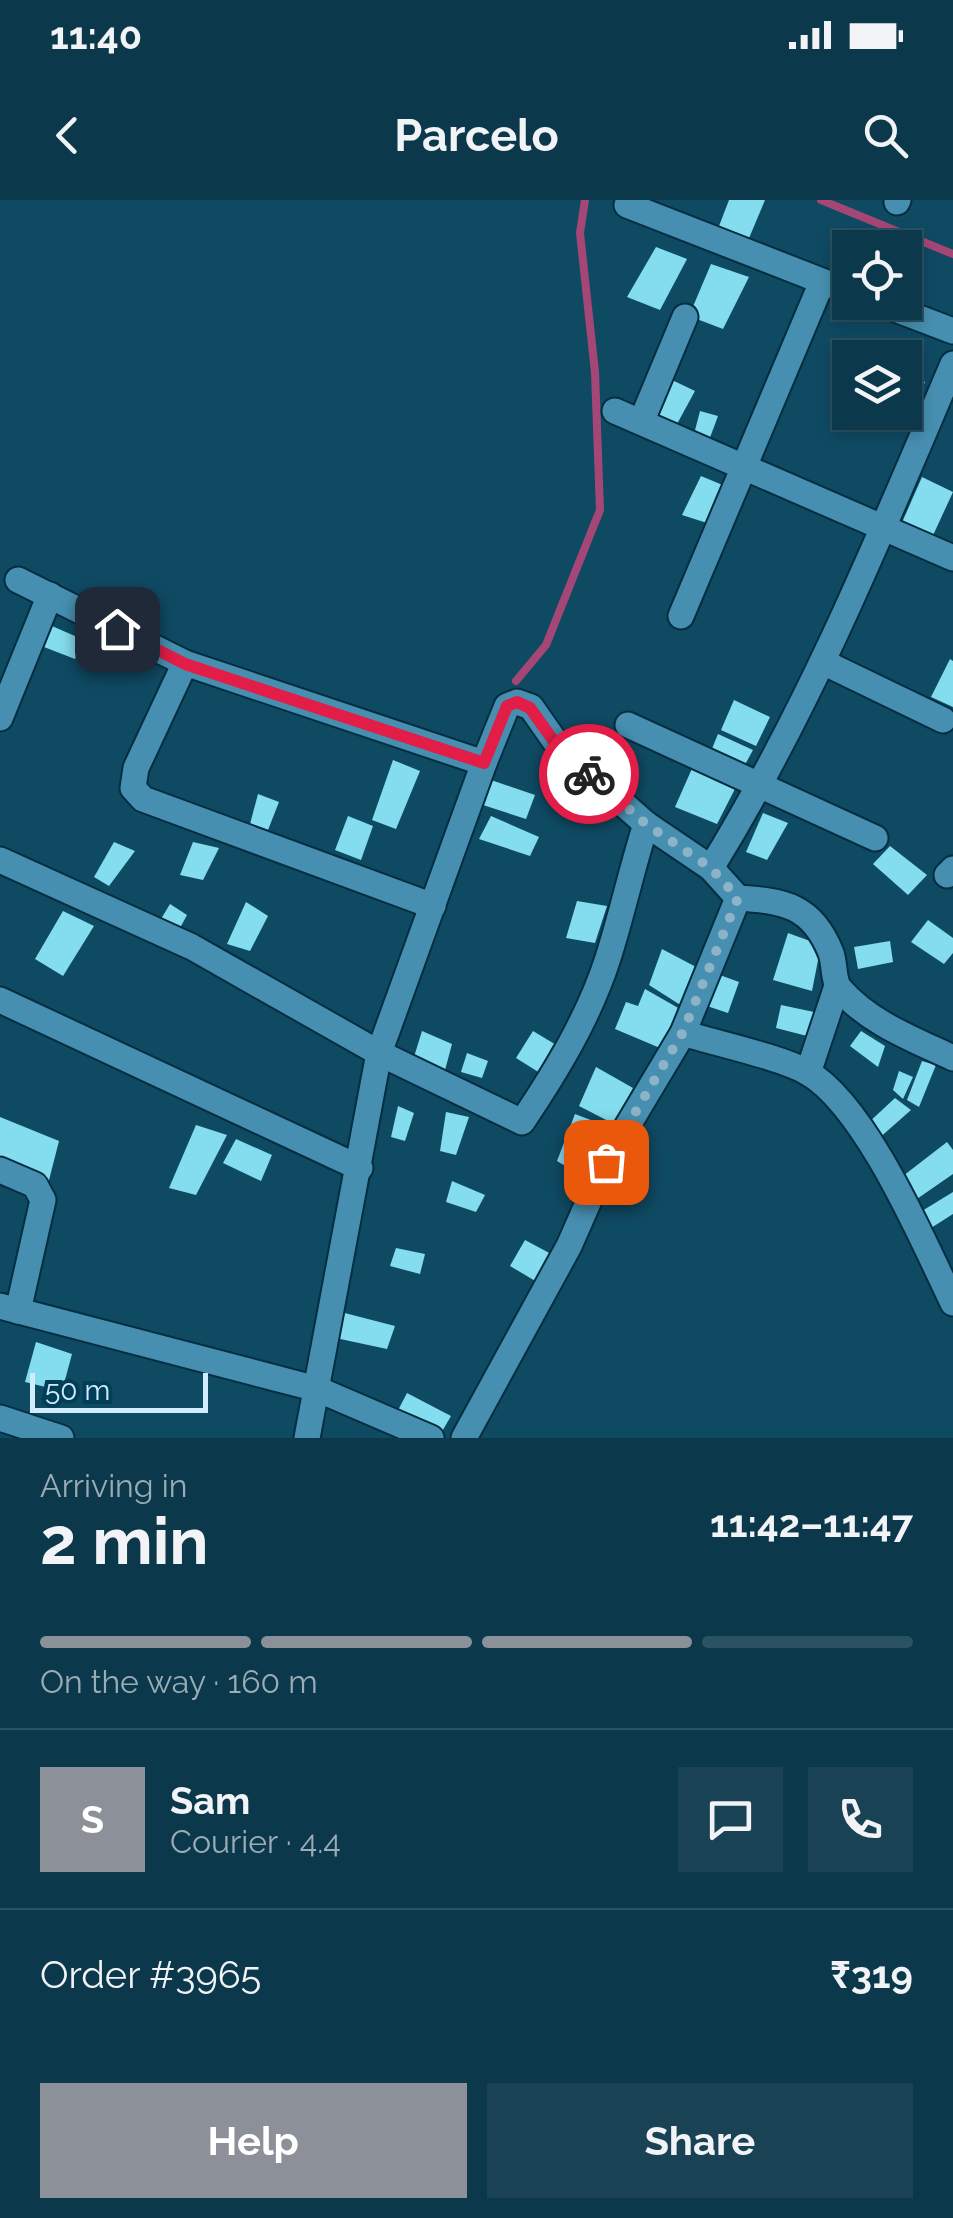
<!DOCTYPE html>
<meta charset="utf-8">
<style>
body{margin:0;font-family:Raleway,sans-serif;background:#194354;color:#f1f3f6;height:100vh;display:flex;flex-direction:column;font-size:38px;white-space:nowrap}
*{box-sizing:border-box;margin:0}
p{font-size:32px;color:#9aacb5}
.icon{flex:none;width:55px;height:55px;fill:none;stroke:currentColor;stroke-width:2;stroke-linecap:round;stroke-linejoin:round}
.map{position:relative;height:1238px;overflow:hidden}
.side{display:flex;flex-direction:column;background:#0b384a;flex:1}
.side>*{flex:none}
.fabs{position:absolute;left:832px;top:30px;display:grid;gap:20px}
.fabs a{display:grid;place-items:center;width:90px;height:90px;border-radius:0px;background:#0b384a;box-shadow:0 5px 15px #0003,0 0 0 2px #2b5262;font-size:50px}
.scale{position:absolute;left:30px;bottom:25px;width:178px;box-sizing:border-box;padding-left:10px;border:5px solid #d1edfc;border-top:0;font-size:28px;line-height:35px;white-space:nowrap;color:#d1edfc;-webkit-text-stroke:8px #003f57;paint-order:stroke}
.pin{position:absolute;display:grid;place-items:center;width:85px;height:85px;color:#fff;margin:-42px;border-radius:20px;box-shadow:0 5px 15px #0006}
.courier{position:absolute;display:grid;place-items:center;width:100px;height:100px;margin:-50px;border:8px solid #e11d48;border-radius:50%;background:#fff;color:#222;box-shadow:0 2px 12px #0007}
.summary em{font-style:normal;font-weight:700}
.summary div{display:flex;flex-direction:column-reverse}
.summary{display:flex;align-items:center;justify-content:space-between;height:170px;padding:0 40px}
h1{font-size:65px;font-weight:700;line-height:75px}
.bar{display:grid;grid-template-columns:repeat(4,1fr);gap:15px 10px;align-content:center;height:120px;padding:0 40px}
.bar i{height:12px;border-radius:8px;background:#2b5262}
.bar .on{background:#8c9099}
.bar p{grid-column:span 4}
.line{display:flex;align-items:center;gap:25px;padding:0 40px;border-top:2px solid #2b5262}
.line div{flex:1}
.round{display:grid;place-items:center;flex:none;width:105px;height:105px;border-radius:0px;background:#194354}
.primary-button{display:flex;gap:20px;margin-top:auto;padding:20px 40px}
.primary-button a{flex:1;height:115px;border-radius:0px;background:#8c9099;color:#fff;font-size:40px;font-weight:700;line-height:115px;text-align:center}
.primary-button a+a{background:#194354;color:#f1f3f6}
.status{display:flex;justify-content:space-between;align-items:center;height:70px;padding:0 50px;background:#0b384a;direction:ltr}
.status svg{height:28px;fill:currentColor}
header{display:flex;justify-content:space-between;align-items:center;height:130px;padding:0 40px;background:#0b384a;font-size:45px;font-weight:700}
.map>svg:first-child{display:block}
.lines{fill:none;stroke-linecap:round;stroke-linejoin:round}
.stream{stroke:#a54776;stroke-width:8}
.building{fill:#84ddee}
.street-casing{stroke:#052e40;stroke-width:29}
.street{stroke:#478fb1;stroke-width:25}
.done{stroke:#8db4c6;stroke-width:10;stroke-dasharray:0 18}
.route{stroke:#e11d48;stroke-width:12}
</style>
<div class="status"><b>11:40</b><svg viewBox="0 0 49 12"><path d="M0 12V9h3v3zM5 12V6h3v6zM10 12V3h3v9zM15 12V0h3v12zM26 1h20v11H26zM47 4h2v5h-2z"/></svg></div>
<header><svg class="icon" aria-label="back" viewBox="0 0 24 24"><path d="M15 5l-7 7 7 7"/></svg>Parcelo<svg class="icon" aria-label="search" viewBox="0 0 24 24"><circle cx="10" cy="10" r="6"/><path d="M15 15l6 6"/></svg></header>
<div class="map">
<svg width="953" height="1238" viewBox="0 0 953 1238">
<rect width="100%" height="100%" fill="#0f4a63"/>
<g class="lines">
<!-- stream -->
<g class="stream">
<polyline points="821,0 953,54"/>
<polyline points="516,481 546,445 600,310 595,172 580,33 585,0"/>
</g>
</g>
<!-- building -->
<g class="building">
<polygon points="729,0 765,0 744,50 716,34"/>
<polygon points="656,47 687,59 660,110 627,97"/>
<polygon points="711,64 749,77 723,129 689,116"/>
<polygon points="905,172 925,182 916,199 905,194"/>
<polygon points="672,180 695,191 677,224 655,215"/>
<polygon points="700,211 718,216 708,243 693,238"/>
<polygon points="701,276 725,286 707,323 682,315"/>
<polygon points="922,277 953,292 929,344 900,327"/>
<polygon points="52,426 84,440 75,459 44,447"/>
<polygon points="950,459 953,461 953,507 931,497"/>
<polygon points="734,500 770,517 756,546 721,530"/>
<polygon points="718,534 753,550 741,572 709,556"/>
<polygon points="393,560 420,571 396,629 372,620"/>
<polygon points="694,564 739,581 717,624 675,607"/>
<polygon points="491,580 535,595 526,619 483,605"/>
<polygon points="258,594 279,602 268,630 250,624"/>
<polygon points="763,613 788,623 767,660 746,652"/>
<polygon points="348,616 373,626 361,660 335,650"/>
<polygon points="491,616 539,637 530,656 479,639"/>
<polygon points="114,642 135,651 109,686 94,677"/>
<polygon points="193,642 219,648 203,680 180,675"/>
<polygon points="890,646 927,675 908,695 873,664"/>
<polygon points="577,701 607,706 595,743 566,738"/>
<polygon points="246,702 268,716 250,751 227,744"/>
<polygon points="170,704 187,715 180,728 161,719"/>
<polygon points="63,711 94,726 63,776 35,759"/>
<polygon points="928,720 953,738 953,753 944,764 911,742"/>
<polygon points="788,733 821,745 812,791 773,780"/>
<polygon points="890,741 893,762 858,769 854,747"/>
<polygon points="662,749 698,768 682,806 649,785"/>
<polygon points="709,771 739,782 728,813 698,803"/>
<polygon points="645,789 680,809 660,848 615,829 626,802 638,806"/>
<polygon points="781,805 814,812 807,836 776,828"/>
<polygon points="422,831 452,844 444,874 413,860"/>
<polygon points="533,831 558,846 540,873 516,858"/>
<polygon points="861,831 885,846 878,867 850,846"/>
<polygon points="467,853 488,861 482,878 461,872"/>
<polygon points="922,861 936,865 919,907 907,900"/>
<polygon points="596,867 633,888 614,924 579,906"/>
<polygon points="899,871 913,877 903,899 893,890"/>
<polygon points="895,898 911,910 877,940 866,925"/>
<polygon points="398,906 414,913 405,941 391,937"/>
<polygon points="446,912 469,917 456,955 440,951"/>
<polygon points="575,914 609,927 587,979 557,961"/>
<polygon points="0,917 59,941 48,984 0,964"/>
<polygon points="196,925 227,935 196,995 169,988"/>
<polygon points="236,939 272,955 261,981 223,963"/>
<polygon points="947,942 953,950 953,974 914,1001 903,976"/>
<polygon points="452,981 485,995 476,1012 446,1002"/>
<polygon points="953,992 953,1014 931,1028 922,1011"/>
<polygon points="525,1040 553,1055 537,1082 510,1066"/>
<polygon points="396,1048 425,1054 420,1074 390,1066"/>
<polygon points="337,1111 395,1126 387,1149 331,1137"/>
<polygon points="36,1142 72,1154 62,1191 25,1182"/>
<polygon points="407,1193 451,1216 440,1235 394,1218"/>
</g>
<g class="lines">
<!-- street casing -->
<g class="street-casing">
<g id="street">
<polyline points="897,2 898,0"/>
<polyline points="627,5 850,92"/>
<polyline points="877,102 953,131"/>
<polyline points="615,211 953,358"/>
<polyline points="642,220 685,117"/>
<polyline points="18,380 185,463 484,563 379,853 307,1238"/>
<polyline points="681,416 822,82"/>
<polyline points="185,463 136,568 133,588 143,599 433,706"/>
<polyline points="825,463 943,520"/>
<polyline points="0,518 50,395"/>
<polyline points="628,525 875,638"/>
<path d="M484 563 507 506 517 502 531 507 559 547 646 624 711 668 738 698C784 701 812 705 831 753 835 764 833 781 840 789 869 823 915 840 953 858"/>
<path d="M0 660 192 747 379 853 522 922C557 870 589 817 608 758 622 714 632 668 646 624"/>
<path d="M711 668C810 507 879 338 953 164"/>
<polyline points="947,675 953,669"/>
<polyline points="0,800 360,968"/>
<path d="M683 833C715 843 780 857 807 872 866 906 923 1041 953 1103"/>
<polyline points="808,873 837,786"/>
<polyline points="0,970 35,985 43,1000 18,1111"/>
<polyline points="0,1106 317,1189 431,1238"/>
<polyline points="0,1218 61,1238"/>
<polyline points="464,1238 569,1046 606,962 683,833 738,698"/>
</g>
</g>
<!-- street -->
<use href="#street" class="street"/>
</g>
<g class="lines">
<!-- done -->
<polyline class="done" points="589,574 646,624 711,668 738,698 683,832 606,962"/>
<!-- route -->
<polyline class="route" points="117,429 185,464 484,563 507,506 517,502 530,508 558,547 589,574"/>
</g>
</svg>
<div class="fabs">
<a><svg class="icon" aria-label="locate" viewBox="0 0 24 24"><circle cx="12" cy="12" r="6"/><path d="M12 2v4M12 18v4M2 12h4M18 12h4"/></svg></a>
<a><svg class="icon" aria-label="layers" viewBox="0 0 24 24"><path d="M12 4l9 5-9 5-9-5zM3 14l9 5 9-5"/></svg></a>
</div>
<div class="scale">50 m</div>
<div class="pin" style="left:606px;top:962px;background:#ea580c"><svg class="icon" aria-label="bag" viewBox="0 0 24 24"><path d="M5 8h14l-1 12H6zM9 8a3 3 0 0 1 6 0"/></svg></div>
<div class="pin" style="left:117px;top:429px;background:#1f2937"><svg class="icon" aria-label="home" viewBox="0 0 24 24"><path d="M3 11l9-7 9 7M6 9v11h12V9"/></svg></div>
<div class="courier" style="left:589px;top:574px"><svg class="icon" aria-label="bike" viewBox="0 0 24 24"><circle cx="6" cy="16" r="4"/><circle cx="18" cy="16" r="4"/><path d="M6 16l4-8h5l3 8M10 8l3 8H6M13 5h3"/></svg></div>
</div>
<section class="side">
<div class="summary"><div><h1>2 min</h1><p>Arriving in</p></div><em>11:42–11:47</em></div>
<div class="bar"><i class="on"></i><i class="on"></i><i class="on"></i><i></i><p>On the way · 160 m</p></div>
<div class="line" style="height:180px"><b class="round" style="background:#8c9099;color:#fff">S</b><div><b>Sam</b><p>Courier · 4.4</p></div><a class="round"><svg class="icon" aria-label="chat" viewBox="0 0 24 24"><path d="M4 5h16v11H9l-5 4z"/></svg></a><a class="round"><svg class="icon" aria-label="phone" viewBox="0 0 24 24"><path d="M5 4h4l2 5-3 2q2 4 5 5l2-3 5 2v4C11 20 4 13 5 4z"/></svg></a></div>
<div class="line" style="height:130px"><div>Order #3965</div><b>₹319</b></div>
<div class="primary-button"><a>Help</a><a>Share</a></div>
</section>
